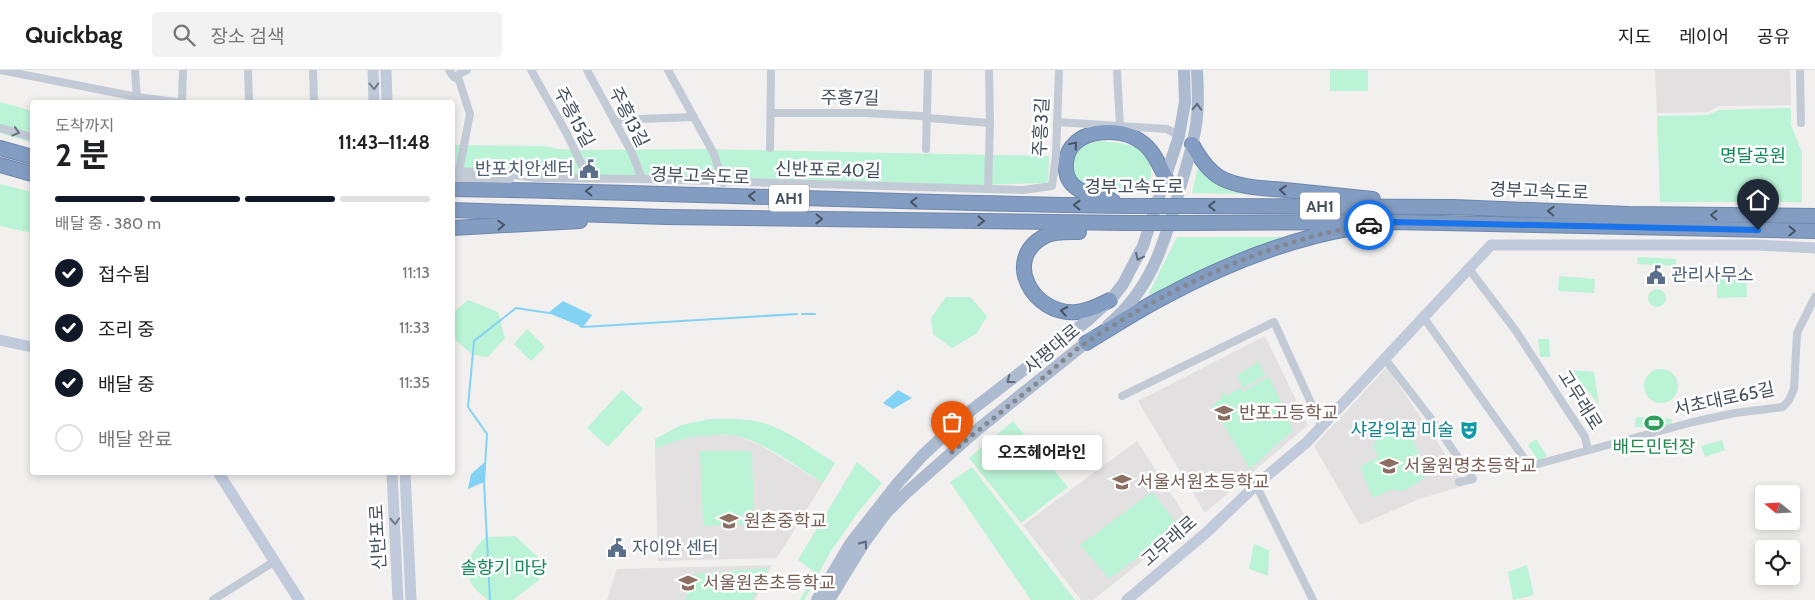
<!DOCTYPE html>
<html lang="ko">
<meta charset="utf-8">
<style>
body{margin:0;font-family:Cabin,"Noto Sans KR",sans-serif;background:#f2f2f2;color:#202124;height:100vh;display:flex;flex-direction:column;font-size:19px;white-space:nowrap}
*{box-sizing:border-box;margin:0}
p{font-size:16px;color:#757577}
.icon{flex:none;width:28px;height:28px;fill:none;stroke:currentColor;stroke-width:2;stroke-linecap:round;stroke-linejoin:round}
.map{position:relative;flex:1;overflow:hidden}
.panel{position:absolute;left:30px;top:30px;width:425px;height:375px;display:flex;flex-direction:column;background:#fff;border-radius:5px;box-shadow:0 2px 8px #0003}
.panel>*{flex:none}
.needle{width:32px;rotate:288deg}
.controls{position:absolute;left:1755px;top:415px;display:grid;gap:10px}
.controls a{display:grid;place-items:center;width:45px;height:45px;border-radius:5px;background:#fff;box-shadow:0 2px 8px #0003;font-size:25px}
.pin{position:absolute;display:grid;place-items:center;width:42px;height:42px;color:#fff;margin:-51px -21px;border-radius:50% 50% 50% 0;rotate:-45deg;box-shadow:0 0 5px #0007}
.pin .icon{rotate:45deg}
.courier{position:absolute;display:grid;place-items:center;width:50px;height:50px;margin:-25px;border:4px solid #1a73e8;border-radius:50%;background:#fff;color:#222;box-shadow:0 1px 6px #0007}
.bubble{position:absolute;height:35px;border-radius:5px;background:#fff;box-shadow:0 2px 8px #0003;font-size:16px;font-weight:700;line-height:35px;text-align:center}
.head em{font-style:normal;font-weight:700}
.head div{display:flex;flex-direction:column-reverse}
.head{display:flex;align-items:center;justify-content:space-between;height:85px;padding:0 25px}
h1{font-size:32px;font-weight:700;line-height:38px}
.bar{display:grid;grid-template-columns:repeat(4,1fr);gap:8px 5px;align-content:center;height:60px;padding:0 25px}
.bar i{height:6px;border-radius:4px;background:#e0e0e0}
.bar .selected{background:#111827}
.bar p{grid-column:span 4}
ol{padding:0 25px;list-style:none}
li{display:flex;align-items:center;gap:15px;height:55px}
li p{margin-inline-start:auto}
li .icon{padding:5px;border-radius:50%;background:#111827;color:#fff;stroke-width:4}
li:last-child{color:#757577}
li i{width:28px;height:28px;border:2px solid #e0e0e0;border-radius:50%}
header{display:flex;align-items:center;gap:30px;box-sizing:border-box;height:70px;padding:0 25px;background:#fff;border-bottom:1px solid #e0e0e0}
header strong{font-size:24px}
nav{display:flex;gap:28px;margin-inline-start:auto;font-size:18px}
.search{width:350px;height:45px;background:#f2f2f2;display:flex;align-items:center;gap:12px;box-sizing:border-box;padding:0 18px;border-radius:5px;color:#757577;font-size:19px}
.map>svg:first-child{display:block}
.education{fill:#e3e0e1}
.green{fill:#baf3d5}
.water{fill:#83d2f4}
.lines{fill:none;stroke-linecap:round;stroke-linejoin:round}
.stream{stroke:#83d2f4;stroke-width:2}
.highway-casing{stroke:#6e87ae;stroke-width:16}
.street{stroke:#c1cad5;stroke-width:8}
.secondary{stroke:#c0cada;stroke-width:11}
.primary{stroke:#acbbd0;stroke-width:12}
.highway{stroke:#839cc2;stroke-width:14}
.highway-bridge-casing{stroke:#6e87ae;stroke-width:16;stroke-linecap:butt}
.highway-bridge{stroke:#839cc2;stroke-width:14}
.oneway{stroke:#707b89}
.oneway2{stroke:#5f6b7a}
.oneway3{stroke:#6a7582}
.oneway4{stroke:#485463}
.done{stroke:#828891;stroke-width:5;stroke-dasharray:0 9}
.route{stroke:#1a73e8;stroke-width:6}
.labels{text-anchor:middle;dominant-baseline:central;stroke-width:5;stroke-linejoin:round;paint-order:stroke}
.shield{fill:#fff;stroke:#7d848e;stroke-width:1}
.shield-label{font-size:16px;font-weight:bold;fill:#45505e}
.street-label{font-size:18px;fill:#45505e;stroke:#fff}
.park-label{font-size:18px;fill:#0f8756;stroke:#fff}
.service-label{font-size:18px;fill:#4e5e75;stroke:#fff;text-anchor:start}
.education-label{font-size:18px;fill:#785e54;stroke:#fff;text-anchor:start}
.culture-label{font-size:18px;fill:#0d838f;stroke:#fff;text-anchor:end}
.leisure-label{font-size:18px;fill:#27864d;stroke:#fff}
</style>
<header>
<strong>Quickbag</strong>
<div class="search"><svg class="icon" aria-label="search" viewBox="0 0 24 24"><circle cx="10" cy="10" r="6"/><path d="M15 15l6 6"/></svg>장소 검색</div>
<nav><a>지도</a><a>레이어</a><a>공유</a></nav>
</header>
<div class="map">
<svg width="1815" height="530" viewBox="0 0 1815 530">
<rect width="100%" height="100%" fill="#f2efef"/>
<!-- education -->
<g class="education">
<polygon points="1655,0 1790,0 1791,35 1719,36 1707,42 1657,43"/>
<polygon points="1265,266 1308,355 1205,443 1138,331"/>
<polygon points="1387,297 1466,415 1419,429 1360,455 1314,376"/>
<polygon points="729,364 738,366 762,376 823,413 777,488 658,491 655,379 679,368 692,366"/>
<polygon points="1137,371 1190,453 1093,530 1081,530 1023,455"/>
<polygon points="772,495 755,530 607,530 617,499"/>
</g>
<!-- green -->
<g class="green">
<rect x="1330" y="0" width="38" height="21"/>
<polygon points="0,32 32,41 32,73 0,63"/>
<polygon points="1791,38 1791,55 1802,82 1802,132 1660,132 1657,46 1708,45 1719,40"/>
<path d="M1100 71C1122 73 1153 74 1151 104 1151 110 1146 117 1144 123H1093L1074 108 1071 94 1073 86 1084 74Z"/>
<polygon points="452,75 544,76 558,79 577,80 700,79 1049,86 1048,111 1046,113 977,115 645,105 541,105 453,97"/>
<polygon points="1200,97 1204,102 1326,129 1296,128 1252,124 1192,123 1197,101"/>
<polygon points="0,114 32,122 32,163 0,156"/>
<polygon points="1177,167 1306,167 1162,224 1149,227 1149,223"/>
<polygon points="1638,187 1676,189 1676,196 1637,194"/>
<polygon points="1746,205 1747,227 1717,228 1717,207"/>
<polygon points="1559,206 1595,209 1594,223 1558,221"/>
<circle cx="1657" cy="228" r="9"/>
<polygon points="946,227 970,227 987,246 977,263 952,278 933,264 931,248"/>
<polygon points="468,230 498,242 505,268 488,287 473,285 453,268 453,243"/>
<polygon points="527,259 545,277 531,291 514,274"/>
<polygon points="1538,269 1549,269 1550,287 1540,287"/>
<polygon points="1259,292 1265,305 1243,318 1237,305"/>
<circle cx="1661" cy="316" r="17"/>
<polygon points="1571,300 1594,302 1599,335"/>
<polygon points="1269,306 1293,360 1250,399 1212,336 1221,328 1224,320 1227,326 1240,318 1243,322"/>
<polygon points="622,320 643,339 608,377 587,358"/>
<polygon points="1636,347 1672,349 1671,359 1635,357"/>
<path d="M710 349C727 349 744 348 760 352 787 359 812 379 835 393L823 413C796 396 769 375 738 366 731 364 722 364 715 365 689 366 678 369 655 379V369L681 355Z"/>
<polygon points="1013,351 1068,417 1021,453 969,388"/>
<path d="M1397 359H1402L1409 362 1426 399 1424 408C1415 414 1404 425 1393 419L1373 428 1360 397 1378 387 1373 376C1377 364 1386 363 1397 359Z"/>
<polygon points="1536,369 1547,386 1539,392 1528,375"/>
<polygon points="1722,370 1725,380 1705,387 1701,376"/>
<polygon points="700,381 752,381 754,454 703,456"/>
<polygon points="857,392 882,413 856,445 831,481 804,530 800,530 815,502 798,490"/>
<polygon points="972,397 1075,530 1031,530 950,412"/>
<polygon points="1152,422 1179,456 1109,509 1080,475"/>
<path d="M515 466 541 490 539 510 513 530H488C483 526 477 521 473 516 461 498 472 479 486 467Z"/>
<polygon points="1254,474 1269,480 1268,506 1249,499"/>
<polygon points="1527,495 1534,525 1513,530 1508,502"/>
<polygon points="768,498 752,530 685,530 696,504"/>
</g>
<!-- water -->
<g class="water">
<polygon points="563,231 592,245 583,257 548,243"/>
<polygon points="898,320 912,328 893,339 883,333"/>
<polygon points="485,392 484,412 468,419 471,404"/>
</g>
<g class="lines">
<!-- stream -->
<g class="stream">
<polyline points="802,244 815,244"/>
<polyline points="580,256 583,257 797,244"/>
<polyline points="490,530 484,412 487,364 468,337 474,271 516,238 549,243"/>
</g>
<!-- highway casing -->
<g class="highway-casing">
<g id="highway">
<path d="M1192 74C1199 87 1208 101 1221 108 1240 118 1265 118 1285 120 1314 123 1343 126 1373 129"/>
<polyline points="0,78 32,87"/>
<polyline points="0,95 32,104"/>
<path d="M452 119C681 122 908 134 1136 136"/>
<path d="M1113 131C1100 126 1085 126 1074 116 1067 110 1065 102 1066 92 1069 59 1118 55 1140 71 1153 79 1159 95 1166 108"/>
<polyline points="1188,136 1453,137 1629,144 1815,146"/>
<polyline points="452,140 665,147 1130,153"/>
<polyline points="1182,153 1393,152 1815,161"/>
<polyline points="452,158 580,151"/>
<path d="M1079 162C1068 162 1055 161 1045 166 1001 189 1033 246 1077 242 1089 241 1100 235 1110 230"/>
<path d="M1086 273C1113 257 1138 240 1166 226 1224 195 1288 169 1353 158"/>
</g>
</g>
<!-- street -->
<g class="street">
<polyline points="0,0 137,27 176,32"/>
<polyline points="135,0 137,30"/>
<polyline points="248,0 249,32"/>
<polyline points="313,0 314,32"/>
<polyline points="449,0 452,5 459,10 470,44 459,101"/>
<polyline points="531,0 567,64 588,108"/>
<polyline points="587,0 632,83 642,109"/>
<polyline points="668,0 714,84 723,113"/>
<polyline points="1117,0 1120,57"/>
<polyline points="1800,0 1801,53"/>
<polyline points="454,7 467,0"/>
<polyline points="182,32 183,0"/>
<polyline points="771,43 865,43 921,46 928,48 990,53"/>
<polyline points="614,50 694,47"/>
<polyline points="1057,52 1167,59 1179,66"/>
<polyline points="0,58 32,67"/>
<polyline points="770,78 771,0"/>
<polyline points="926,79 928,0"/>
<polyline points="452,101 501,103 536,108 642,109 988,119 1023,120 1052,116 1056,85 1059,0"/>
<polyline points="452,108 510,109"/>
<polyline points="988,119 990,53 989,0"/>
<polyline points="1469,199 1516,261 1562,332 1585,367 1588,380"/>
<polyline points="1424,248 1526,391 1530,395 1534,395 1693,352 1735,343 1783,337 1789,330 1794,319 1797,263 1815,227"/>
<polyline points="1385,289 1432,350 1473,409 1459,412"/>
<polyline points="1122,326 1274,252 1322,357"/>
<polyline points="1256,415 1313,530"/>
<polyline points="213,530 275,491"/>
</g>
<!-- secondary -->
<g class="secondary">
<polyline points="373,0 374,32"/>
<polyline points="386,0 387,32"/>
<polyline points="0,270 32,277"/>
<polyline points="218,402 299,530"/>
<polyline points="392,402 398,530"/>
<polyline points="405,402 411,530"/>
<polyline points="1127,530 1207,462 1256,415 1307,372 1491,175 1757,175 1815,178"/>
</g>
<!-- primary -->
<g class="primary">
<path d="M1108 255C1151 219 1163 176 1178 125 1184 104 1191 83 1195 61 1199 41 1198 20 1197 0"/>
<polyline points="817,530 850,474 897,414 922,386 969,342 1087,251 1113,227 1123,214 1143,176 1179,66 1185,32 1184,0"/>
<polyline points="829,530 864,473 886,443 906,423 977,360 1093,267"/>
</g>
<!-- highway -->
<use href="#highway" class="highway"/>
<!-- highway-bridge casing -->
<g class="highway-bridge-casing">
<g id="highway-bridge">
<polyline points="1136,136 1188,136"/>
<polyline points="1130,153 1182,153"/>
</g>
</g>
<!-- highway-bridge -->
<use href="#highway-bridge" class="highway-bridge"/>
</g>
<!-- one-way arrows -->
<defs><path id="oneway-chevron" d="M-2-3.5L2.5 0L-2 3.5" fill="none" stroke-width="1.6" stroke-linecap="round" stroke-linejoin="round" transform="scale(1.25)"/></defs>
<g class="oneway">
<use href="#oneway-chevron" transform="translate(374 16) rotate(88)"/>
<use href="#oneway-chevron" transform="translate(395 451) rotate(87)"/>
</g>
<g class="oneway2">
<use href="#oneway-chevron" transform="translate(1197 37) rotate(-87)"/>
<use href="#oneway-chevron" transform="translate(1139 187) rotate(115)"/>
<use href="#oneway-chevron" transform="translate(1010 310) rotate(143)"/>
<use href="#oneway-chevron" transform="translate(864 474) rotate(-54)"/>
</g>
<use class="oneway3" href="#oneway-chevron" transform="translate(16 62) rotate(17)"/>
<g class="oneway4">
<use href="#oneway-chevron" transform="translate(1074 75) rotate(-50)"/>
<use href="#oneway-chevron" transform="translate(1283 120) rotate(-174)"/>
<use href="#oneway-chevron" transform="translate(589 121) rotate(-179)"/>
<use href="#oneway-chevron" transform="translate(752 126) rotate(-178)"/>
<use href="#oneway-chevron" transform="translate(914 132) rotate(-178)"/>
<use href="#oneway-chevron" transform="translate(1077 135) rotate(-179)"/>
<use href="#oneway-chevron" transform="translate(1212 136) rotate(-180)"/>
<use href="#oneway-chevron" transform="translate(1551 141) rotate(-178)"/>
<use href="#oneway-chevron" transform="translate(1714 145) rotate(-179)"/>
<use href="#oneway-chevron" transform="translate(819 149) rotate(1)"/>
<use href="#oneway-chevron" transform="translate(981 151) rotate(1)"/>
<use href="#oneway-chevron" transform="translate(501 155) rotate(-3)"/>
<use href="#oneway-chevron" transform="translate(1792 161) rotate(1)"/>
<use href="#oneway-chevron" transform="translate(1064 241) rotate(-170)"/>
</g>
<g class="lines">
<!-- done -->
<path class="done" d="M952 382C977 361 1003 341 1028 320 1048 305 1066 286 1087 272 1167 219 1273 168 1369 155"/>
<!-- route -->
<polyline class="route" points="1369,155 1393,152 1758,160"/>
</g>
<!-- icons -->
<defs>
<g id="civic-bare" transform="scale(1.5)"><path d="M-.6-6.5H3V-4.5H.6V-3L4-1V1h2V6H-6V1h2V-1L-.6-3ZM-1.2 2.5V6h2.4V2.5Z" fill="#5c6f8a" stroke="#fff" stroke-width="2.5" paint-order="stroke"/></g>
<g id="school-bare" transform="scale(1.5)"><path d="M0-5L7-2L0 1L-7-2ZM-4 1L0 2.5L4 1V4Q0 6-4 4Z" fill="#8d6e63" stroke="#fff" stroke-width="2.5" paint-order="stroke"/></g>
<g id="stadium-bare" transform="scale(1.5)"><path d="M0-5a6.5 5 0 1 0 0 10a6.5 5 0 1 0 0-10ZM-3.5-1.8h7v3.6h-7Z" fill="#2e9e5b" stroke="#fff" stroke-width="2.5" paint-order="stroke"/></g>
<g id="theatre-bare" transform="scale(1.5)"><path d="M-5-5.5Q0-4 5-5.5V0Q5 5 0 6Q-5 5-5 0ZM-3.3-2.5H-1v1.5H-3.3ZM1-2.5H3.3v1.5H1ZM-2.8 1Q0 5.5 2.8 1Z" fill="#0f9aa8" stroke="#fff" stroke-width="2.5" paint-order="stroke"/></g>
</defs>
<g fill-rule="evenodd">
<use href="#civic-bare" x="589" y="99"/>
<use href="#civic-bare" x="1656" y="205"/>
<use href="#school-bare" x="1224" y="343"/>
<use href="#stadium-bare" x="1654" y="353"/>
<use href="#theatre-bare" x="1469" y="360"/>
<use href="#school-bare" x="1389" y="396"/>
<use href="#school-bare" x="1122" y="412"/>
<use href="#school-bare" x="729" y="451"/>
<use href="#civic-bare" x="617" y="478"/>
<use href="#school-bare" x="688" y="513"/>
</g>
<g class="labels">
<!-- shield labels -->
<g class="shield">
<rect x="769" y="114.5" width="40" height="27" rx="4"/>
<rect x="1300" y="122.5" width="40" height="27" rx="4"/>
</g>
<g class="shield-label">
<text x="789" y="128">AH1</text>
<text x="1320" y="136">AH1</text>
</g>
<!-- street labels -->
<g class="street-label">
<text transform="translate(850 28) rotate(1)">주흥7길</text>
<text transform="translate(574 47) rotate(62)">주흥15길</text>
<text transform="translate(629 47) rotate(63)">주흥13길</text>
<text transform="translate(1041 57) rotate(-87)">주흥3길</text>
<text transform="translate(828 100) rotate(1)">신반포로40길</text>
<text transform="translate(700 106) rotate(2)">경부고속도로</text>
<text x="1134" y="117">경부고속도로</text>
<text transform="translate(1539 121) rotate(2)">경부고속도로</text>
<text transform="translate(1052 279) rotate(-40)">사평대로</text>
<text transform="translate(1724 329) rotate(-12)">서초대로65길</text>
<text transform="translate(1580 330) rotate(58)">고무래로</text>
<text transform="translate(378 467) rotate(-93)">신반포로</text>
<text transform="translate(1169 471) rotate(-41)">고무래로</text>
</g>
<!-- park labels -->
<g class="park-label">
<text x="1753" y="86">명달공원</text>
<text x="504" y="498">솔향기 마당</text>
</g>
<!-- service labels -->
<g class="service-label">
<text x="574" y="99" text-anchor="end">반포치안센터</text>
<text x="1671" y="205">관리사무소</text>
<text x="632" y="478">자이안 센터</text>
</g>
<!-- education labels -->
<g class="education-label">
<text x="1239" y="343">반포고등학교</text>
<text x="1404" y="396">서울원명초등학교</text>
<text x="1137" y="412">서울서원초등학교</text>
<text x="744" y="451">원촌중학교</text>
<text x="703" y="513">서울원촌초등학교</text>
</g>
<!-- culture labels -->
<g class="culture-label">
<text x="1454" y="360">샤갈의꿈 미술</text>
</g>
<!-- leisure labels -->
<g class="leisure-label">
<text x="1654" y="377">배드민턴장</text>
</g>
</g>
</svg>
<div class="controls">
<a><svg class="needle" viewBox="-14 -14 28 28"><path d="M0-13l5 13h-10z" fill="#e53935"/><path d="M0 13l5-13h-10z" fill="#757577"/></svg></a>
<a><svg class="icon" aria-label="locate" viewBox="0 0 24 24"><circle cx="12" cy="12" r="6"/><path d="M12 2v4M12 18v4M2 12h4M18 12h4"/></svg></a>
</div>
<div class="pin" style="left:952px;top:382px;background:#ea580c"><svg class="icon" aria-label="bag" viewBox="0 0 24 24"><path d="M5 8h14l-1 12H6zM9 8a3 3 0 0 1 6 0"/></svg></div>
<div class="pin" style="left:1758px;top:160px;background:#1f2937"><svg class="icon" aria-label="home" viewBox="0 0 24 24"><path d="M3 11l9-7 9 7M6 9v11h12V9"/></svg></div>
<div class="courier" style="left:1369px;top:155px"><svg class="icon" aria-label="car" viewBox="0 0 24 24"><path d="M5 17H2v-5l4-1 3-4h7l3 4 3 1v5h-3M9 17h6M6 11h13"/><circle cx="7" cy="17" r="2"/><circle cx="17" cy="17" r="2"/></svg></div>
<div class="bubble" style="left:982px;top:365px;width:120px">오즈헤어라인</div>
<section class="panel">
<div class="head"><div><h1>2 분</h1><p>도착까지</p></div><em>11:43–11:48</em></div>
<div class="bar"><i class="selected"></i><i class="selected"></i><i class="selected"></i><i></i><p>배달 중 · 380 m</p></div>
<ol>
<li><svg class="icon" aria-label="check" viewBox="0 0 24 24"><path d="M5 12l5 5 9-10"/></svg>접수됨<p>11:13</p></li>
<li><svg class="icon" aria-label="check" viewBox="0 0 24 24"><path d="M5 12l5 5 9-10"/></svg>조리 중<p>11:33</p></li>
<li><svg class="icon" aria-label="check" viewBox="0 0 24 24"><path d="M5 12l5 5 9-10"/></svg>배달 중<p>11:35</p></li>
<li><i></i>배달 완료</li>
</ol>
</section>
</div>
